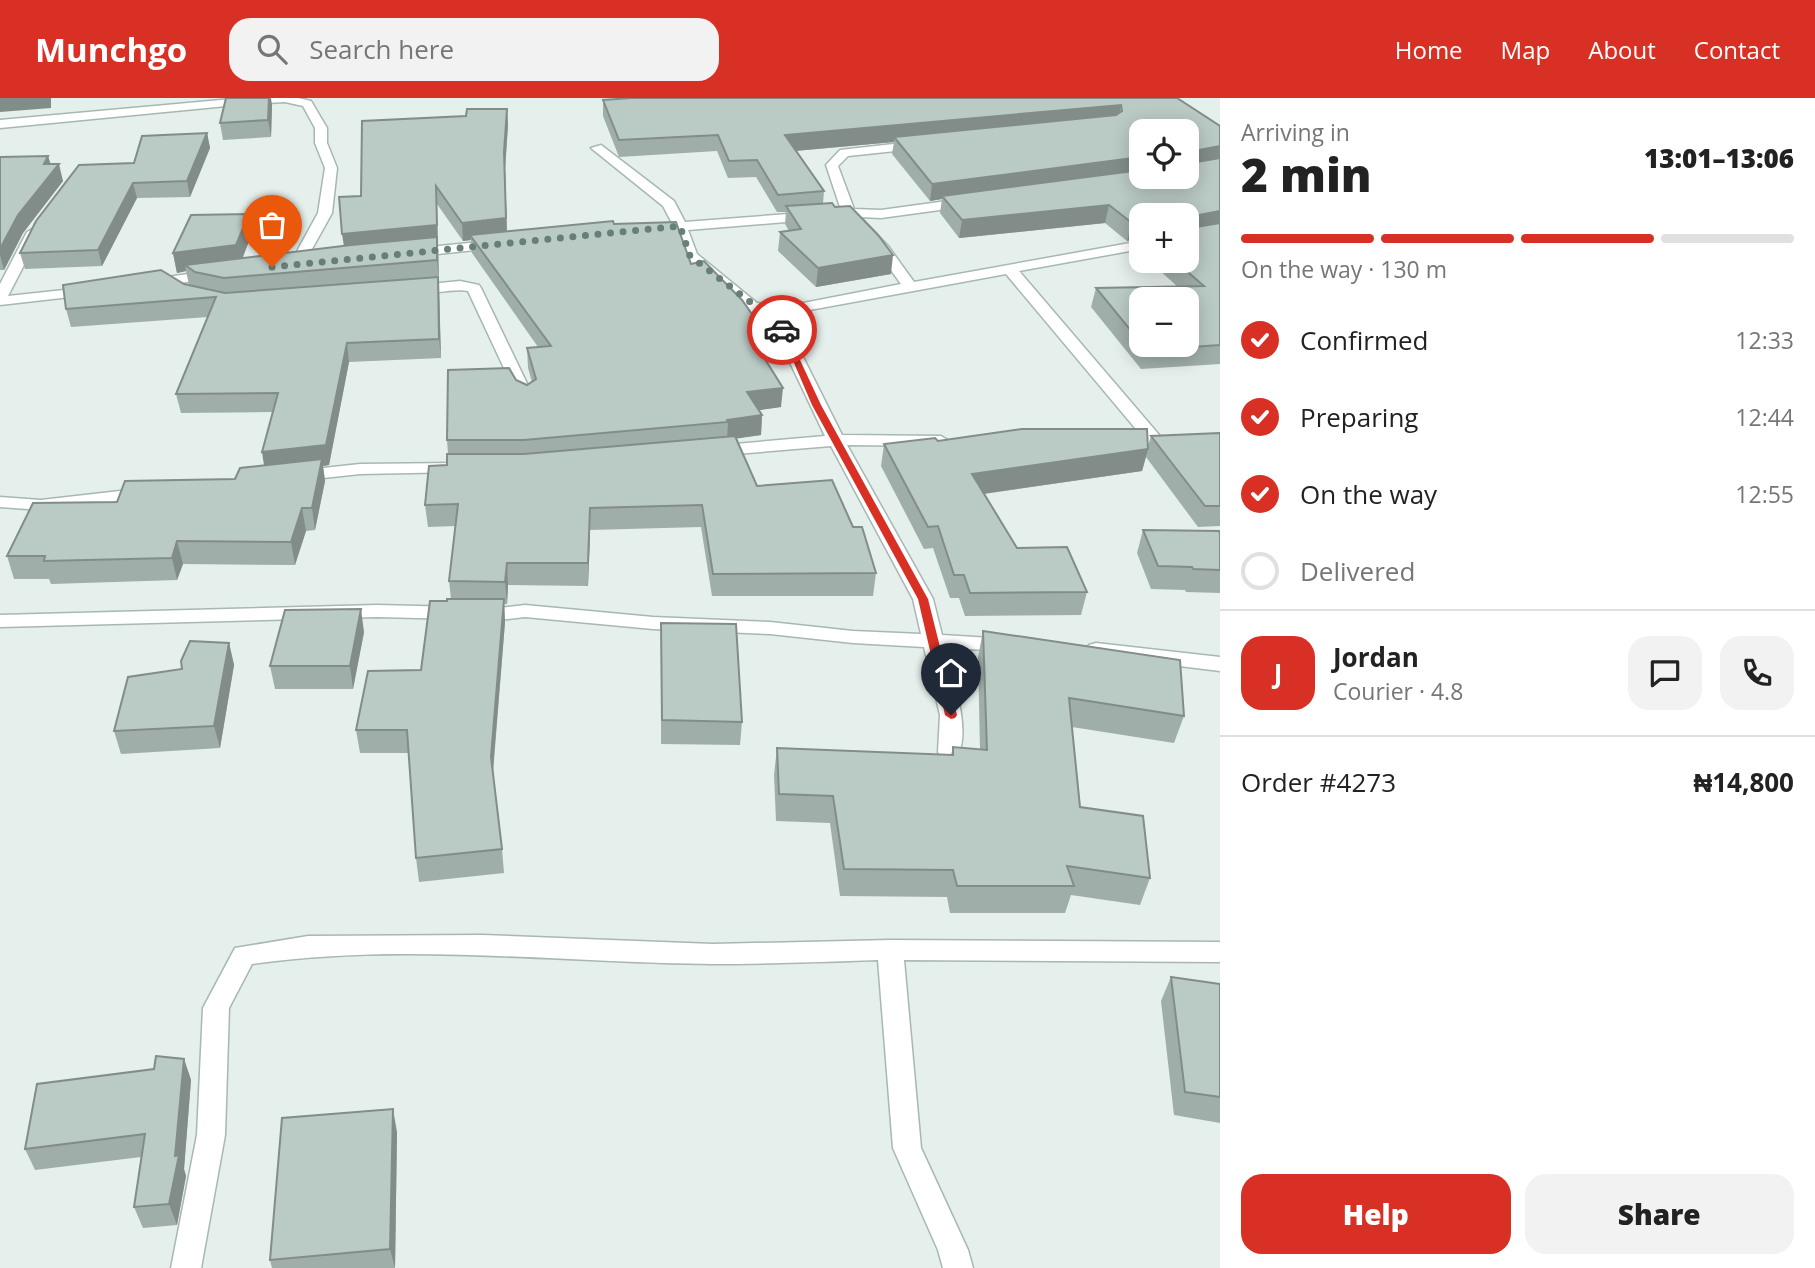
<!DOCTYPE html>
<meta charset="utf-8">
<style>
body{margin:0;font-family:"Open Sans",sans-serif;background:#f2f2f2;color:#222;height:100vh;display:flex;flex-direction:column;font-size:26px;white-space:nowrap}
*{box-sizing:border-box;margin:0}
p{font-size:23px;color:#767676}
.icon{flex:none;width:38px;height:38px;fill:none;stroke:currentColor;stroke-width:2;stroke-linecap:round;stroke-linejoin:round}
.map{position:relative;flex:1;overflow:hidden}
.sheet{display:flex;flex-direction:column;background:#fff;width:595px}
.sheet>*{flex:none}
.controls{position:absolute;left:1129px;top:21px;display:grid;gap:14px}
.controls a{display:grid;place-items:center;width:70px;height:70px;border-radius:14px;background:#fff;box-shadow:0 4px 18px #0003;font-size:35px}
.pin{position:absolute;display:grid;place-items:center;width:60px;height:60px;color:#fff;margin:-72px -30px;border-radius:50% 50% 50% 0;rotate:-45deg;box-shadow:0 0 7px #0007}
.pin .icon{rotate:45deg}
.courier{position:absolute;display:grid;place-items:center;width:70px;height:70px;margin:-35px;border:5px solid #d93025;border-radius:50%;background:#fff;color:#222;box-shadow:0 2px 9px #0007}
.summary em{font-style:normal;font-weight:800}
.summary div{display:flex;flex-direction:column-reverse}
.summary{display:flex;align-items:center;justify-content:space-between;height:119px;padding:0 21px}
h1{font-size:46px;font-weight:800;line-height:52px}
.bar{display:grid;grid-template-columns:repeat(4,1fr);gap:10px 7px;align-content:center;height:84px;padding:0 21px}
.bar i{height:9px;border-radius:5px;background:#e0e0e0}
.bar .active{background:#d93025}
.bar p{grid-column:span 4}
.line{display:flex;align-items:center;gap:18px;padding:0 21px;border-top:2px solid #e0e0e0}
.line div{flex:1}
.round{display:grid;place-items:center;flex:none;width:74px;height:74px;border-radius:21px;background:#f2f2f2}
ol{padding:0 21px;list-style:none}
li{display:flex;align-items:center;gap:21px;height:77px}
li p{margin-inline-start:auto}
li .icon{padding:7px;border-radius:50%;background:#d93025;color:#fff;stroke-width:4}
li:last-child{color:#767676}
li i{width:38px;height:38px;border:4px solid #e0e0e0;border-radius:50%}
.button{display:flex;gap:14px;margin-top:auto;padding:14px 21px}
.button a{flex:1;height:80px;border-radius:21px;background:#d93025;color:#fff;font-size:28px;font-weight:800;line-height:80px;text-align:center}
.button a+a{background:#f2f2f2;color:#222}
header{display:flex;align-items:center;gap:42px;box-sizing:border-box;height:98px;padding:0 35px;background:#d93025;color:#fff}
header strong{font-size:33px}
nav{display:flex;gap:38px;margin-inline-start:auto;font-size:24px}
.search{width:490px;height:63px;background:#f2f2f2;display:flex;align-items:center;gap:18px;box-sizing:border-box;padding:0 24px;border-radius:21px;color:#767676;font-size:26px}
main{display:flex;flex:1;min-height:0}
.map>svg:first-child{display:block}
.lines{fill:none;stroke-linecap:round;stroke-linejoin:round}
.minor-casing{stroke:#a7b8b3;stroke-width:3}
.minor{fill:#fff;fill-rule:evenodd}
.wall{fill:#a0aea9;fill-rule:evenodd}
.shaded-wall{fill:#828d89}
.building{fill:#bacac4;stroke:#828d89;stroke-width:2}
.route{fill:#d93025}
.done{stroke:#667f79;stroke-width:7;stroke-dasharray:0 12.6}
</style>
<header>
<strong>Munchgo</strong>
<div class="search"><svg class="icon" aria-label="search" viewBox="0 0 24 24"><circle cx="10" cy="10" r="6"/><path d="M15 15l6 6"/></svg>Search here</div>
<nav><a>Home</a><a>Map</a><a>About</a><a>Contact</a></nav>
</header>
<main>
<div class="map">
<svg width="1220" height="1170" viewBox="0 0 1220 1170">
<rect width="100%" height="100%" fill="#e5efeb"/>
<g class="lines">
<!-- minor casing -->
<g class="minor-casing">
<g id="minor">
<polygon points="243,0 298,0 311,3 327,30 327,45 337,70 332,115 302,169 297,170 290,166 318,115 325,70 315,45 315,30 303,8 285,4 247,6 0,30 0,22"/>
<path d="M920 43 924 44V50L848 58 838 68 854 111 881 112 969 100 975 104 969 108 881 120 860 119 888 148 914 184 1141 143V151L1019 173 1166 345 1157 350 1151 349 1006 176 788 216 770 215 789 231 842 337 941 338 949 343 941 348 847 347 933 501 942 537 1008 541 1015 542 1018 547 1015 552 1008 553 945 550C952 578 972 633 957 659L949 662 941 659 938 654 940 617 924 549 853 545 770 536 653 531 525 519 499 522 377 519 0 529V517L377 507 499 510 525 507 653 519 770 524 853 533 921 536 913 501 831 348 712 358 703 353 712 348 825 338 775 233 685 161 675 133 644 134V128L672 125 663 108 591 50 601 47 674 103 685 124 841 112 826 67 840 52ZM846 119 878 154 901 186 788 208 757 205 697 156 688 132Z"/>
<polygon points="34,130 41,134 8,198 92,189 99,193 97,196 0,207 0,186 27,134"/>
<polygon points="499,142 504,143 504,149 409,159 402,155 409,151"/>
<polygon points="214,172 219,173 219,179 148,190 141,186 148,182"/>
<path d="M460 183 479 187 481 190 534 300 532 303 526 305 518 300 468 193C450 189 415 202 403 192L410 188Z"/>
<polygon points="456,365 465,370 462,374 360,376 296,383 287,378 296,373 360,366"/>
<polygon points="146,390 155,395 152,399 41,412 0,409 0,399 41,402"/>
<polygon points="1096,545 1220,559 1220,573 1089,557 1086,552 1089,547"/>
<path d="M482 837 713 846 890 842 1220 844V864L904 862 921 1050 968 1152 973 1170H943L938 1152 893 1050 878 862C823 864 768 866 713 866 560 865 405 844 252 866L229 910 225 1037 201 1170H171L197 1037 203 910 235 850 308 838Z"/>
</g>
</g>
<!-- minor -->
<use href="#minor" class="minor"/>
</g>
<!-- wall -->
<g class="wall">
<path d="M1177 0 1220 28V266L1141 271 1091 209 1096 190 1178 189 1149 163H1186L1141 117 1127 143 1105 125 959 140 940 115 942 101 930 103 892 56 894 44 795 53 824 93 823 105 891 176 816 189 778 153 780 134 789 133 785 126 786 114H777L756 79 728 80 717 53 619 59 603 18V2ZM1141 33H1186V79H1141ZM1141 201 1186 247H1141Z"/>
<polygon points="272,7 271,39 223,42 220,25"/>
<polygon points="507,11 508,27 505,71 507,133 614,126 691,166 762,251 759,252 781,309 759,312 762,317 761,337 736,340 757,388 853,429 876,475 873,498 712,498 701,429 590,432 588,488 508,487 507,506 504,506 505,524 493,676 502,751 504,775 419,784 416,760 409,655 360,655 356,632 421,572 447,503 451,501 449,483 455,428 428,429 425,407 447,367 448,356 447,342 516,282 527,287 532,284 528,270 527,250 538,249 472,155 471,142 463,143 437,106 441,260 349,264 329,367 323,368 325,383 315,432 306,433 295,467 183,466 177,482 51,486 49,481 14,481 7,458 117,404 235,381 264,367 272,314 181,315 176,296 208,219 71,229 66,211 191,188 189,187 186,173 177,175 173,155 252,135 242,160 344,148 361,98 466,18"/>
<polygon points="207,35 210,50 190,99 137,100 102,168 25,171 20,155 134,65"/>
<polygon points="0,59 51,66 63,83 23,135 4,172 0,172"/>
<polygon points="1220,335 1220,428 1198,429 1146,359 1142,373 984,396 1017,450 1087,494 1081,517 965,518 959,500 950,500 933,450 924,451 881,368 884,346 938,343 1148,348 1151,338"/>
<polygon points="1143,432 1220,436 1220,495 1186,494 1185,492 1151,491 1137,455"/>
<polygon points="661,525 742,624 740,647 661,646"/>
<polygon points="983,533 1184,618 1174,645 1072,629 1080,709 1150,780 1140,807 1071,797 1065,815 950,815 947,799 840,798 830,725 776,723 774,677 777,650 951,657 953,649 980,652 978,559"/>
<polygon points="364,534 353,591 275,591 270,568"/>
<polygon points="229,545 234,567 220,650 121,656 114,633 182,571"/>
<polygon points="1171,879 1220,886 1220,1025 1174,1017 1161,903"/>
<polygon points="184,961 191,982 184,1071 186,1078 177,1127 143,1130 134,1109 141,1059 35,1072 25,1051 154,971"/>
<polygon points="397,1034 395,1170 272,1170 270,1162"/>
</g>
<!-- shaded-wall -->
<g class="shaded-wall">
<polygon points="0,0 51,0 51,10 0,14"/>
<polygon points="269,0 271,0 272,7 271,39 268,22"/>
<polygon points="1121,7 1118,23 894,39 894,44 783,54 785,37"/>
<polygon points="507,11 508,27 505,71 507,139 470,137 471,142 463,143 462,125 504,54"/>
<polygon points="207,35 210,50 190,99 187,83"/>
<polygon points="1220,48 1220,62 1186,70 1188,54"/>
<polygon points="48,58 53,73 59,66 63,83 23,135 4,172 0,157 0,151"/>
<polygon points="1141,59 1141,75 942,98 942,101 930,103 932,86"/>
<polygon points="133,85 137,100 102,168 98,152"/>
<polygon points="436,88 439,182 437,162 345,155 342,136"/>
<polygon points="1109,107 1105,125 959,140 962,122"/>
<polygon points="1220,113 1220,128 1186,136 1188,119"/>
<polygon points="249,116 252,135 240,167 185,167 186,173 177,175 173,155"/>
<polygon points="1141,124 1141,141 1127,143 1132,125"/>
<polygon points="893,157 891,176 816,189 818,170"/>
<polygon points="438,179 439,197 441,260 439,241"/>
<polygon points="763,232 762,251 747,253 748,234"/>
<polygon points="347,245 349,264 329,367 323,368 325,383 315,432 312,410 265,374 262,354"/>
<polygon points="783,290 781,309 746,314 747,294"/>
<polygon points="762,317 761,337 727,342 728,324 727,322"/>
<polygon points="1148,351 1142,373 968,398 972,376"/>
<polygon points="302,410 306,433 295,467 291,444"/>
<polygon points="590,410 590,432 588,488 588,465"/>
<polygon points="177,443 183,466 177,482 172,460"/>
<polygon points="507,465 508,487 507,506 505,484"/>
<polygon points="504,501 505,524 492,682 491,659"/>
<polygon points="361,511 364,534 353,591 350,568"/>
<polygon points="229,545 234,567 220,650 214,628"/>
<polygon points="184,961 191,982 184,1071 186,1078 177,1127 169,1106 175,1058"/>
<polygon points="393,1011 397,1034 395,1170 390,1151"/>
</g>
<!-- building -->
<g class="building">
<polygon points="226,0 269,0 268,22 220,25"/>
<polygon points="631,0 1177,0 1220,28 1220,48 1188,54 1188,62 1191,65 1220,60 1220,113 1188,119 1188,127 1191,130 1220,125 1220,247 1146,252 1142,247 1186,247 1186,201 1141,201 1141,245 1096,190 1204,188 1175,163 1186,163 1186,117 1141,117 1141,124 1132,125 1109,107 962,122 942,98 1141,72 1141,79 1186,79 1186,33 1141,33 1141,59 932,86 894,39 1116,17 1122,13 1121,7 785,37 824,93 778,97 757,62 729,63 718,37 619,42 603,2"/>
<polygon points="467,11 507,11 504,54 506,120 462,125 436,88 437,127 342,136 339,99 361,98 362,23 466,18"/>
<polygon points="207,35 187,83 133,85 98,152 20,155 36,123 79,67 134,65 142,38"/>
<polygon points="48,58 44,66 59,66 18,117 0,151 0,59"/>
<polygon points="832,105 835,109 850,108 878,137 893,157 818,170 780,134 801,131 786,108"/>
<polygon points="249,116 236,147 173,155 191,117"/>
<polygon points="613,123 614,126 676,124 691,166 704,163 742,202 763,232 748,234 783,290 747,294 762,317 727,322 728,324 524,342 447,342 448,272 509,270 516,282 527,287 536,281 527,250 551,248 470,137"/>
<polygon points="437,139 437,162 224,180 195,174 185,167 351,147"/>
<polygon points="161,172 184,186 225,195 438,179 439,241 347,245 326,347 262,354 278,295 176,296 216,199 66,211 63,187"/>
<polygon points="1022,331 1147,331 1148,351 972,376 1017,450 1067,449 1087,494 970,495 964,477 954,477 938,428 928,429 884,346 935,340 938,343"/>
<polygon points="1220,335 1220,408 1205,408 1151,338"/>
<polygon points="735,338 757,388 832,382 853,429 862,429 876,475 713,476 702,407 590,410 588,465 507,465 505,484 449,483 458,406 425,407 429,368 447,367 447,356 524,356"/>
<polygon points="322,361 312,410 302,410 291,444 177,443 172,460 44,463 45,458 7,458 33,405 117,404 125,383 235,381 240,370"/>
<polygon points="1143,432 1219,433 1220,436 1220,472 1193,471 1192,469 1158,468"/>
<polygon points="447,501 504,501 491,659 502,751 416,760 407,632 356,632 368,573 421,572 430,503 447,503"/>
<polygon points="361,511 350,568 270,568 285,512"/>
<polygon points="661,525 736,526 742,624 662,622"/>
<polygon points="983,533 1180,562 1184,618 1069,600 1080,709 1143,718 1150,780 1067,768 1074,788 957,788 953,772 844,771 833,698 779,696 777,650 953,657 953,649 987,652"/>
<polygon points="190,543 229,545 214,628 114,633 128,579 182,571 181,563"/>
<polygon points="1171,879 1220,886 1220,999 1185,994"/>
<polygon points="156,958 184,961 175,1058 179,1057 169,1106 134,1109 145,1036 25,1051 37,986 154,971"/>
<polygon points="393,1011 390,1151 270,1162 282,1020"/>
</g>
<!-- route -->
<polygon class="route" points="779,230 786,232 821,307 928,501 957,617 955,620 951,621 945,617 918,501 812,307"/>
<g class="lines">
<!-- done -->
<polyline class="done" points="272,169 680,128 690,158 757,209 782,232"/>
</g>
</svg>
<div class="controls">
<a><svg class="icon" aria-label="locate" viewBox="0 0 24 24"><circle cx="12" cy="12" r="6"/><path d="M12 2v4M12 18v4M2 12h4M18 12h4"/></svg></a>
<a>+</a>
<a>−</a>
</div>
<div class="pin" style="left:272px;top:169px;background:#ea580c"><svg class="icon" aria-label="bag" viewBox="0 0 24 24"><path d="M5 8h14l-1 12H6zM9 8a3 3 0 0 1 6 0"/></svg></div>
<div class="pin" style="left:951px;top:617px;background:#1f2937"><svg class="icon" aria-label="home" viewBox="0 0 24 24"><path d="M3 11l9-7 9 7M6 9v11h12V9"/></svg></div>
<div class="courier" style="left:782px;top:232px"><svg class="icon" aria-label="car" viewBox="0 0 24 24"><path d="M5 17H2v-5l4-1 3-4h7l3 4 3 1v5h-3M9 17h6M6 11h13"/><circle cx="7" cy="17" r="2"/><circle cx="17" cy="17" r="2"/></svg></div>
</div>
<section class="sheet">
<div class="summary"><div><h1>2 min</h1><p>Arriving in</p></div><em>13:01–13:06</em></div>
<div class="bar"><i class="active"></i><i class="active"></i><i class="active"></i><i></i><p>On the way · 130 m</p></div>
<ol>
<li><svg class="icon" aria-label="check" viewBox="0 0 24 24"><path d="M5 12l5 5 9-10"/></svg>Confirmed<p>12:33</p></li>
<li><svg class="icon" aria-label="check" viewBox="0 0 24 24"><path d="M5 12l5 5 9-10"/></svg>Preparing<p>12:44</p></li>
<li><svg class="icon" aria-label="check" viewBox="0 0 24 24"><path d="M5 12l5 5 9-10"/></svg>On the way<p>12:55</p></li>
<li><i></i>Delivered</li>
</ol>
<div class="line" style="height:126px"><b class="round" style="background:#d93025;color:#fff">J</b><div><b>Jordan</b><p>Courier · 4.8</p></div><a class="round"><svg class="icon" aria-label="chat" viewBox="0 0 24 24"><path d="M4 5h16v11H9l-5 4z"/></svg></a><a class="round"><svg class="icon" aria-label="phone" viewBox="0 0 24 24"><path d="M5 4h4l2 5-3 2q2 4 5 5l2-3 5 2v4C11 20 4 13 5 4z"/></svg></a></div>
<div class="line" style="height:91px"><div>Order #4273</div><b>₦14,800</b></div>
<div class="button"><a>Help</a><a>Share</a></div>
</section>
</main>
